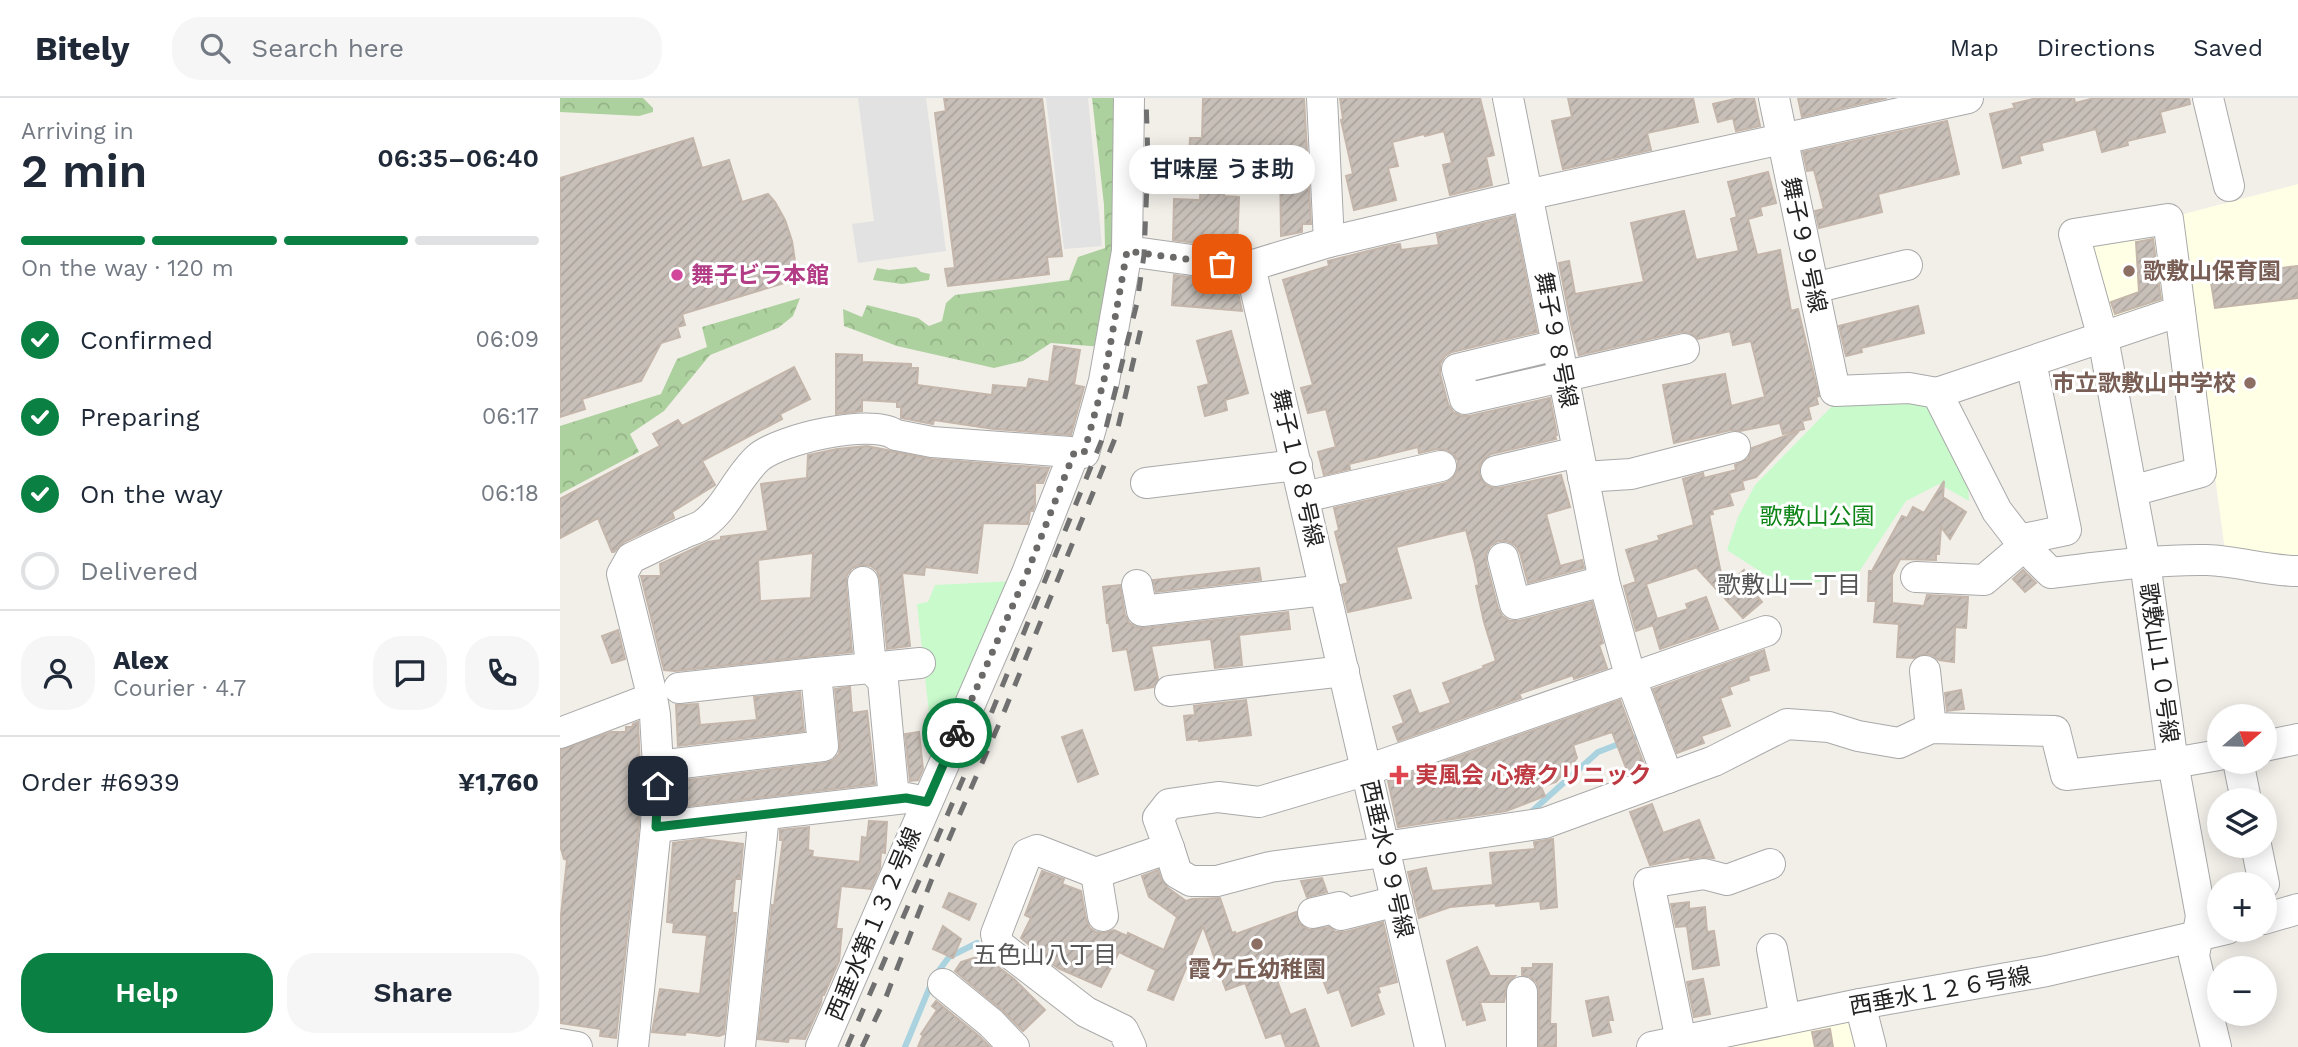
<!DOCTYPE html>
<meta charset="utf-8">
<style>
body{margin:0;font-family:"Work Sans","Noto Sans JP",sans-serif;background:#f6f6f7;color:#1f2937;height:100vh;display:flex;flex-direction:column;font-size:26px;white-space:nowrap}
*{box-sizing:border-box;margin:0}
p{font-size:23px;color:#747a83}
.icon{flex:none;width:38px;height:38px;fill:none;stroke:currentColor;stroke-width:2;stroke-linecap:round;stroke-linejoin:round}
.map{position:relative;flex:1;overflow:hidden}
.panel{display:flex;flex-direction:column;background:#fff;width:560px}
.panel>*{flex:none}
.needle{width:46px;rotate:70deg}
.buttons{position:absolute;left:1647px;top:606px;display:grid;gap:14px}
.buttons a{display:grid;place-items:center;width:70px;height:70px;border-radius:50%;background:#fff;box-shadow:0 4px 18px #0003;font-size:35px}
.pin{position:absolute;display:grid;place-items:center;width:60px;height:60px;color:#fff;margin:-30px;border-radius:14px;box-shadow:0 4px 10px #0006}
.courier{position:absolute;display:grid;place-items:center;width:70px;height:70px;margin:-35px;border:5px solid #0b8043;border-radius:50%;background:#fff;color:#222;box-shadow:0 2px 9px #0007}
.bubble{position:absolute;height:49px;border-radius:24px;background:#fff;box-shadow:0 4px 18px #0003;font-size:23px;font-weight:600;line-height:49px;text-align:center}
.head em{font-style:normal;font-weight:600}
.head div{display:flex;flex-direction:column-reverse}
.head{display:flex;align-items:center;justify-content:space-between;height:119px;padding:0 21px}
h1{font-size:46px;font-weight:600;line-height:52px}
.bar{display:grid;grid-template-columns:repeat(4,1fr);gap:10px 7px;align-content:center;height:84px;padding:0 21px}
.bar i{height:9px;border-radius:5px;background:#e0e1e3}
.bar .current{background:#0b8043}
.bar p{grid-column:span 4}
.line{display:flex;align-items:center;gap:18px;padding:0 21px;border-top:2px solid #e0e1e3}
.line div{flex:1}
.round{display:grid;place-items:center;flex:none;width:74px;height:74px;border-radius:28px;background:#f6f6f7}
ol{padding:0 21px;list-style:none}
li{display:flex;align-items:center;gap:21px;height:77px}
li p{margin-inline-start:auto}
li .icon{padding:7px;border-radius:50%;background:#0b8043;color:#fff;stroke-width:4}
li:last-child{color:#747a83}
li i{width:38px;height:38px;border:4px solid #e0e1e3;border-radius:50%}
.button{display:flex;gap:14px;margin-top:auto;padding:14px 21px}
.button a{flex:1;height:80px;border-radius:28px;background:#0b8043;color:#fff;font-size:28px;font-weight:600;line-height:80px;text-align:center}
.button a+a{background:#f6f6f7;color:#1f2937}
header{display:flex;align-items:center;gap:42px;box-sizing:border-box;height:98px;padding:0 35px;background:#fff;border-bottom:2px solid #e0e1e3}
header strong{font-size:33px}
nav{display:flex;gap:38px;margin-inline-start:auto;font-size:24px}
.search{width:490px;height:63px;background:#f6f6f7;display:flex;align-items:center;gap:18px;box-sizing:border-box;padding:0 24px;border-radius:28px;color:#747a83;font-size:26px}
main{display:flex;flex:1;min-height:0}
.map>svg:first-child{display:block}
.education{fill:#ffffe5}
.forest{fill:url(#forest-crowns)}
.park{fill:#c8facc}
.parking{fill:#e2e2e2}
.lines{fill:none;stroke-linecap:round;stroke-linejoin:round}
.stream{stroke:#aad3df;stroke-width:6}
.building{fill:url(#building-hatch);stroke:#c4b6ab;stroke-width:2;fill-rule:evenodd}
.minor-casing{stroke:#a9a9a9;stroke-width:32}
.minor{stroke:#fff;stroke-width:30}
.rail{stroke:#707070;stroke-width:5;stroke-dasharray:14 14;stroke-linecap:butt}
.done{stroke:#6b6a68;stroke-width:7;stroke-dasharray:0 12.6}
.route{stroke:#0b8043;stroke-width:9}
.education-dot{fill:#8d6e63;stroke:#fff;stroke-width:2.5}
.hotel-dot{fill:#d1479c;stroke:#fff;stroke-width:2.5}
.health-dot{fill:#e0444e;stroke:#fff;stroke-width:2.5}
.labels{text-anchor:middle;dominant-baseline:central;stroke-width:6;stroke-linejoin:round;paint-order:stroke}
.street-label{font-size:23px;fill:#222;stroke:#fff}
.education-label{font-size:23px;font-weight:bold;fill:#785e54;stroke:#fff;text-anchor:start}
.hotel-label{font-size:23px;font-weight:bold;fill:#b23c85;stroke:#fff;text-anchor:start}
.park-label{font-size:23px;fill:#0c8416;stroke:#fff}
.health-label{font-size:23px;font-weight:bold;fill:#be3a42;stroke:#fff;text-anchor:start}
.neighbourhood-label{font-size:24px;fill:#555;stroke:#fff}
</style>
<header>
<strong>Bitely</strong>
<div class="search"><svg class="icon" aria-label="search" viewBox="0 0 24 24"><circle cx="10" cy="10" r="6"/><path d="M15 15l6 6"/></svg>Search here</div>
<nav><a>Map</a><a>Directions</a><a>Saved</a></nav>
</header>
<main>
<section class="panel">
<div class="head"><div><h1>2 min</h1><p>Arriving in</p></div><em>06:35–06:40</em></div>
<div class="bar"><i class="current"></i><i class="current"></i><i class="current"></i><i></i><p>On the way · 120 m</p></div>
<ol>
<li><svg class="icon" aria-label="check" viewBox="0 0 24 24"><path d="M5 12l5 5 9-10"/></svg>Confirmed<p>06:09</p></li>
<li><svg class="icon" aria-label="check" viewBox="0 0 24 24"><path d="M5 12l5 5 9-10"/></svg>Preparing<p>06:17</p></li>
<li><svg class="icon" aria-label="check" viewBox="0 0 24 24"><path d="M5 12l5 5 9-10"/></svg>On the way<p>06:18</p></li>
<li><i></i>Delivered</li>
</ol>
<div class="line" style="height:126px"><a class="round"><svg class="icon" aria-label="person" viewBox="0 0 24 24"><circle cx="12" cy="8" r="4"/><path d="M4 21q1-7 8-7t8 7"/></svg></a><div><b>Alex</b><p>Courier · 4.7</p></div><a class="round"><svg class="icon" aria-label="chat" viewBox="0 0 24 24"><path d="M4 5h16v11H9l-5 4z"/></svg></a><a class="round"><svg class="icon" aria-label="phone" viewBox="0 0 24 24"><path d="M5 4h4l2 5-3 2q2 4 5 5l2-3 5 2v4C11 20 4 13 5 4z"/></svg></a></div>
<div class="line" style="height:91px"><div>Order #6939</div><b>¥1,760</b></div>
<div class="button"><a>Help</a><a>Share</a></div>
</section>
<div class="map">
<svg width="1738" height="949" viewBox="0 0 1738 949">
<defs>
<pattern id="forest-crowns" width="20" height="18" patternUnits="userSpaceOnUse" patternTransform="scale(1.75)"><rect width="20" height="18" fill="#add19e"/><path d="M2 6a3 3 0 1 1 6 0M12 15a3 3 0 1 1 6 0" fill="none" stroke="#95b388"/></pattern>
<pattern id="building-hatch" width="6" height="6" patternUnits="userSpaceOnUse" patternTransform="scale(1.75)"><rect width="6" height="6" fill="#c7bfb8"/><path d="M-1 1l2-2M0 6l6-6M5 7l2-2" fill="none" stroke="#aba49e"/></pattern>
</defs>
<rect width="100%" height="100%" fill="#f2efe9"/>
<!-- education -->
<g class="education">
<polygon points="1738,86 1738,462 1665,453 1620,117"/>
<polygon points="1597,127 1613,201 1552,230 1528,140"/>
<polygon points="1297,918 1305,949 1151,949"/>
</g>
<!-- forest -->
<g class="forest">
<polygon points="0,0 83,0 93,10 93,14 79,18 0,14"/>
<polygon points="532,0 562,0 563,89 544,249 491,245 463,263 434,270 337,248 284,228 283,211 302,219 307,207 358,220 369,228 382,223 386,205 395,197 509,182 518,159 545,150 544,107"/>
<polygon points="356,169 361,174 370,176 369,182 342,186 313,182 317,170 329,172"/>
<polygon points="240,200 233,218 218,230 150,257 104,313 70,336 79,354 0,396 0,328 101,296 117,261 147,249 142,229"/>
</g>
<!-- park -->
<g class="park">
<polygon points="1278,302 1372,304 1408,386 1409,403 1379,386 1346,403 1297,477 1242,487 1218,485 1167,452 1178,419 1195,387"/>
<polygon points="455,483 384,648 372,643 357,506 368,504 375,487"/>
</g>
<!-- parking -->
<g class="parking">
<polygon points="298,0 366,0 386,153 298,165 292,126 314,123"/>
<polygon points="486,0 528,0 542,148 504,151"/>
</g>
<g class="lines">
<!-- stream -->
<g class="stream">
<polyline points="970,715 1038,654 1082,637"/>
<polyline points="345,949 374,879 389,859 417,845"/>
</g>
</g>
<!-- building -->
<g class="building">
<polygon points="384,0 482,0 502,158 487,159 489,176 388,188 385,171 395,170 375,15 386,13"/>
<polygon points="643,0 744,0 751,126 742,126 742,134 721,138 720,60 665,67 664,98 679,99 677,150 613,142 614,101 640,102 642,59 629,58 630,40 642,40"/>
<polygon points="780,0 920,0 934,57 926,59 932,87 890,97 883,67 892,65 884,33 865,38 864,36 832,44 838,68 828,70 836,102 794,112 786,78 793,76 781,22 783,21"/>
<polygon points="1008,0 1133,0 1138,24 1087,35 1091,52 1003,71 992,23 1012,19"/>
<polygon points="1179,0 1194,0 1200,28 1176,33 1173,20 1158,24 1153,6"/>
<polygon points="1238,0 1327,0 1242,19"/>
<polygon points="1477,0 1514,0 1515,5 1535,0 1629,0 1630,6 1600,14 1605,34 1567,43 1568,47 1542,54 1536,31 1481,45 1483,52 1459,58 1461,65 1443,70 1430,16 1455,10 1453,6"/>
<polygon points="1387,23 1399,76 1318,96 1322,114 1259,130 1255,113 1264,111 1254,72 1247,73 1243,54"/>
<polygon points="133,40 142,70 169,62 182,104 208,96 215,104 225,122 232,143 235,163 234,182 122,216 125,227 117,229 120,239 101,245 81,283 22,301 25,311 0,319 0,80"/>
<polygon points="1208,74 1216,105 1200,109 1202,117 1188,121 1197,157 1220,152 1231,213 1238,211 1259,298 1256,299 1258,306 1248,309 1251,321 1242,323 1244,331 1223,336 1220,325 1180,333 1171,332 1114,345 1103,287 1165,276 1171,308 1205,299 1191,243 1173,247 1170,233 1138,241 1130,235 1121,234 1019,257 1012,231 999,165 1009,163 1015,196 1084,184 1071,125 1124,113 1136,162 1179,153 1171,121 1177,119 1168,84"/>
<polygon points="954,118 977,234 892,254 885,258 880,266 880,276 888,306 893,314 901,318 909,318 990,300 997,337 995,337 996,341 931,356 924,361 920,367 919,376 924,385 930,389 939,390 1001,377 1010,409 986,416 1000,468 1022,462 1024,470 968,485 960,455 955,447 947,443 938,443 930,448 926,456 926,464 938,510 942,518 950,523 959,523 1032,504 1043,545 1039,547 1047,570 1014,581 1013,577 959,596 961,600 838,643 833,629 844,625 834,598 850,592 859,616 891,605 883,585 924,570 923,568 936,563 924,524 916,488 919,487 915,466 906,432 836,449 851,500 788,514 781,487 788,485 775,434 779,432 774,410 885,385 892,381 897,374 898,363 894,357 887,352 877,351 859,355 858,349 789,366 790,371 764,377 758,354 776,349 766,311 748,315 741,290 753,287 723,182 769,168 768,163 832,147 840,146 841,152 879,147 877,136"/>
<polygon points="1593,141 1601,201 1555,216 1551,204 1579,194 1576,144"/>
<polygon points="1738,168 1738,200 1655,210 1650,178"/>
<polygon points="614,177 676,185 682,213 612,207"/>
<polygon points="1358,208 1364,235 1301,250 1302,254 1286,258 1279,228"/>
<polygon points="671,233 688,295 665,302 667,312 645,318 638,289 649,286 637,243"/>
<polygon points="494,248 520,252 514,287 524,289 511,337 434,331 374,322 373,326 341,320 341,309 337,309 337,304 302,302 302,313 276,316 276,256 302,257 302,264 351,266 351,270 358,270 357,287 432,297 433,287 467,290 469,281 489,284"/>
<polygon points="234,269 250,301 220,316 222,321 142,363 155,387 112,414 114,420 64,444 54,454 52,454 38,420 0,440 0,401 100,348 93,336 118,322 122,328"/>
<polygon points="1239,333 1196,379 1182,383 1184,391 1169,395 1173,407 1152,412 1153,416 1149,417 1164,490 1184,472 1196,485 1190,490 1202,504 1183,520 1135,468 1135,470 1086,486 1097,521 1128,511 1126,506 1146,499 1158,531 1100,551 1093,527 1076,533 1064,488 1076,484 1066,452 1100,442 1098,438 1134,427 1123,381 1143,375 1144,380 1176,372 1175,367 1188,361 1192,350"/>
<path d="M307 348 371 361 489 370 483 385H475V407L473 413H470L468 426 423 425 417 475 365 469 364 477 342 475 350 548 327 551 320 482 317 473 311 468 301 467 292 470 287 477 286 485 292 554 115 573 104 572 81 478H101L100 466 148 444 161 442V439L208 433 201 386 247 380 248 357 277 351ZM253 455 251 500 200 503 198 462Z"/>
<polygon points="1384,383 1383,399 1406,414 1390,441 1381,429 1379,456 1376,456 1376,462 1340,461 1332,477 1332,505 1364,508 1367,497 1408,499 1406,530 1395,529 1394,564 1379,562 1371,557 1364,556 1354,560 1337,559 1339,526 1314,524 1316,503 1308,503 1309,473 1312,473 1342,418 1347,420 1353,409 1364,415"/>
<polygon points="699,470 701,482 596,494 593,482"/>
<polygon points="1463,472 1476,485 1465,494 1453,481"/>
<polygon points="560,487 565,517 569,525 576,529 584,530 728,514 730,531 679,537 682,567 655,570 651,541 591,548 598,581 593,589 575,592 567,551 553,553 549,525 547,525 543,489"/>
<polygon points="58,532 65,561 52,565 42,538"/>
<polygon points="1204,552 1209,572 1188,578 1189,582 1169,589 1172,596 1160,600 1170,628 1141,638 1144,645 1117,655 1093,591"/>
<polygon points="290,589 292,615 307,613 315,686 121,709 120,683 265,665 273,662 279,656 280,647 275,591"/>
<polygon points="1401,592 1404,611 1387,613 1385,595"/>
<polygon points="240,594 244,633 118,648 116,607 138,606 140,627 197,622 194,599"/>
<polygon points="686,602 691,637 639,643 639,641 627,642 624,618 635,617 634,608"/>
<polygon points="1060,602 1085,669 1068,675 1052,634 1013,647 1017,660 996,684 981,689 985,698 946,713 838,729 828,683"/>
<polygon points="78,624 80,668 79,728 56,940 40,938 41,931 0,925 0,826 7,762 4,761 0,747 0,652 51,634 66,634 66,629 72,629 73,626"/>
<polygon points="522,632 538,676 518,684 502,639"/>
<polygon points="359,634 363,671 358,682 350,683 345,636"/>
<polygon points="1092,706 1103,735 1139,722 1154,760 1142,759 1130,761 1129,759 1090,767 1070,714"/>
<polygon points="309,723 327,724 325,755 321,754 320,770 311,791 281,788 276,831 282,831 279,863 264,897 262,897 261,905 245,941 229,940 228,944 198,941 212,807 214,808 223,742 220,742 220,732 249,729 248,752 253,753 252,759 300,764 302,739 307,740"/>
<polygon points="142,741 183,746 180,781 175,781 172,815 176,815 164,936 159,938 126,934 125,937 92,934 100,891 140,896 147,837 113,834 114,825 107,824 113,745"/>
<polygon points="993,741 997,809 981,811 980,803 936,808 935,805 890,809 859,820 848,774 866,770 872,793 933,787 930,755 975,751 974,744"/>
<polygon points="598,772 601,781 608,790 626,803 632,801 660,800 672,835 675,834 676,836 736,814 740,826 749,832 769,829 776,834 785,834 823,824 837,884 818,889 820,894 817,896 824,916 792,928 779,891 768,895 754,859 714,874 730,917 745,911 759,949 726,949 721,935 706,940 685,885 666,892 643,828 613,902 588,892 596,872 559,854 541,889 498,870 492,866 494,863 480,856 461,840 471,820 465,817 482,773 504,781 502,786 521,793 526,821 530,830 536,834 545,835 554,832 567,838 568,835 604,852 617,819 589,799 582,778"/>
<polygon points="762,780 767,794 747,799 741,783"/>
<polygon points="389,795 416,806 409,822 383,809"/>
<polygon points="1129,804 1129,811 1145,809 1147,834 1154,833 1159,867 1133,871 1127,828 1116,829 1111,806"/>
<polygon points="383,828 401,841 393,860 373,851"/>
<polygon points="917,849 930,878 955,878 947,886 944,904 920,904 925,922 907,927 906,921 903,922 887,863"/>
<polygon points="420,858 424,858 454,881 485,912 463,933 442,912 395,873 401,864"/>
<polygon points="973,866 992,866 990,926 996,926 996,949 979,949 979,893 977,885 971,879 962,877 962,870 973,870"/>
<polygon points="1143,881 1150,916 1134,919 1127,884"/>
<polygon points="1048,899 1053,922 1048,922 1051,934 1033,938 1026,903"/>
<polygon points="376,903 419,938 430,949 358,949 363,937 361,936 377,912 372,908"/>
<polygon points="1270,931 1273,949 1255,949 1252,934"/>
</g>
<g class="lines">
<!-- minor casing -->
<g class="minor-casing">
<g id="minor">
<polyline points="762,0 769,144"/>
<polyline points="948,0 1044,483 1071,581 1108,680"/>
<path d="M1214 0 1275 293 1349 290 1377 295 1437 413 1464 448 1491 475C1543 469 1595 461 1647 462 1678 463 1707 473 1738 473"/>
<polyline points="1648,0 1669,88"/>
<polyline points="567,153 661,166 690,168 769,144 967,97 1408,0"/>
<polyline points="690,168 870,949"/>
<polyline points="1254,190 1347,167"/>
<polyline points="997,247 897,271 905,301 1124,251"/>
<polyline points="1377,295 1620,213"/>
<polyline points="936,373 1018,354"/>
<polyline points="1023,379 1071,376 1175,349"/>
<polyline points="586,385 737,367"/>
<polyline points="1572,393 1641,374 1608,121 1514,136 1543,240 1585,464 1613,665 1641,818 1634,858 1656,949"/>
<polyline points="744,399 881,368"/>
<polyline points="1459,442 1506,432 1471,264"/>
<polyline points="943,460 955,506 1044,483"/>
<polyline points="1356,479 1424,482 1464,448"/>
<polyline points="303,484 311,570 360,565"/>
<polyline points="577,487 582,513 765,492"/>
<polyline points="1365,573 1371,630"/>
<polyline points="256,575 311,570 323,583 334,701"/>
<polyline points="610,593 784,573"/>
<polyline points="0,635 92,600"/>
<polyline points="1704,648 1738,641"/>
<polyline points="1678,663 1686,702"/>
<polyline points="98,668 263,648 256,575 119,590"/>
<polyline points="96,729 346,700 367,704"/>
<polyline points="1696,747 1704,786"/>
<polyline points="824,749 985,725 1154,663 1227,626 1269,629 1298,638 1339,645 1371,630 1495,633 1506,677 1613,665 1659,657"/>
<polyline points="609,750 617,775 631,783 657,783 710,769 825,754"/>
<polyline points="536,775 543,818"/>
<polyline points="753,815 779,809 781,817 837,803"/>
<polyline points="1704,821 1738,811"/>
<polyline points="1212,851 1225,921"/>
<polyline points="383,886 431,925 454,949"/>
<polyline points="962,894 962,949"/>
<polyline points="1300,906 1311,949"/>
<polyline points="1121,943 1089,785 1144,776 1167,782 1210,766"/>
<polyline points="0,946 17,949"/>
<path d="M73 949 96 729 98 668 95 617 91 593 62 476 71 460C87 453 103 444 120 437 127 433 137 431 144 426 167 409 177 379 198 360 220 341 311 320 336 337L372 344 524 355 544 283 567 153 569 0"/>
<polyline points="180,949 204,717"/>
<polyline points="261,949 467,475 514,355"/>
<polyline points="571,949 563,932 526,914 439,847 436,836 467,756 477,752 536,775 609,750 598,720 609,706 658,699 699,704 807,672 1206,533"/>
<polyline points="1092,949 1300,906 1487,873 1667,831"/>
</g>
</g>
<!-- minor -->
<use href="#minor" class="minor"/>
<!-- rail -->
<g class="rail">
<polyline points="287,949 431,616 545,334 577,205 584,157 588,62 586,0"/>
<polyline points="302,949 326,899 373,778 442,619 556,338 582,226"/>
</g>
</g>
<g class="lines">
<!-- done -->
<polyline class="done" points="397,635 467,475 514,355 524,355 544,282 567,153 662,166"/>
<!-- route -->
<polyline class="route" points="98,688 96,729 346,700 367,704 397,635"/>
</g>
<!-- markers -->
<g class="education-dot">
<circle cx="1569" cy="173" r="7"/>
<circle cx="1690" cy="285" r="7"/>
<circle cx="697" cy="846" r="7"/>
</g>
<circle class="hotel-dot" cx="117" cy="177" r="7"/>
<path class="health-dot" d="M835.5 666.5h7v7h7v7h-7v7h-7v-7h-7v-7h7z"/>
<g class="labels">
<!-- street labels -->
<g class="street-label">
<text transform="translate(1244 147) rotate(78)">舞子９９号線</text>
<text transform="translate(996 242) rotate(79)">舞子９８号線</text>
<text transform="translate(737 370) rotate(77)">舞子１０８号線</text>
<text transform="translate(1599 565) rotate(82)">歌敷山１０号線</text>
<text transform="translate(827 761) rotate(77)">西垂水９９号線</text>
<text transform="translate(314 826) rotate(-67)">西垂水第１３２号線</text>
<text transform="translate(1380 893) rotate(-10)">西垂水１２６号線</text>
</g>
<!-- education labels -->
<g class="education-label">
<text x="1583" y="173">歌敷山保育園</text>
<text x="1676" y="285" text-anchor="end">市立歌敷山中学校</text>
<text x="697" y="871" text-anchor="middle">霞ケ丘幼稚園</text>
</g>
<!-- hotel labels -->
<g class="hotel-label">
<text x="131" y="177">舞子ビラ本館</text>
</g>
<!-- park labels -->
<g class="park-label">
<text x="1257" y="418">歌敷山公園</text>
</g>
<!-- health labels -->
<g class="health-label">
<text x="855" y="677">実風会 心療クリニック</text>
</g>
<!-- neighbourhood labels -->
<g class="neighbourhood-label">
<text x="1229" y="487">歌敷山一丁目</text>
<text x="485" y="857">五色山八丁目</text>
</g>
</g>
</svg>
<div class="buttons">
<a><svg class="needle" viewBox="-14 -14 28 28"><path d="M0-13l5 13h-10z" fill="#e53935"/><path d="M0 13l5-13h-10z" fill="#747a83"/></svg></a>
<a><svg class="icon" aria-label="layers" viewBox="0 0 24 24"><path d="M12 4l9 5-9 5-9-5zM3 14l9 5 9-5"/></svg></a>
<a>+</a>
<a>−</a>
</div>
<div class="pin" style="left:662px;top:166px;background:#ea580c"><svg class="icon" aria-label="bag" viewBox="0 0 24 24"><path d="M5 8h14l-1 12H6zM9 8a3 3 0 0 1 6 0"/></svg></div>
<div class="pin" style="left:98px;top:688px;background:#1f2937"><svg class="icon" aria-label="home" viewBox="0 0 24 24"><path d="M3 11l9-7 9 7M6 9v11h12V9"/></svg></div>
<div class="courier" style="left:397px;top:635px"><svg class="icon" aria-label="bike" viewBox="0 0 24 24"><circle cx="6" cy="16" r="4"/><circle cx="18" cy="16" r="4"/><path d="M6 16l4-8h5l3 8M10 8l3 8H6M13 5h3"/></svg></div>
<div class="bubble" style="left:569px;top:47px;width:186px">甘味屋 うま助</div>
</div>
</main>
